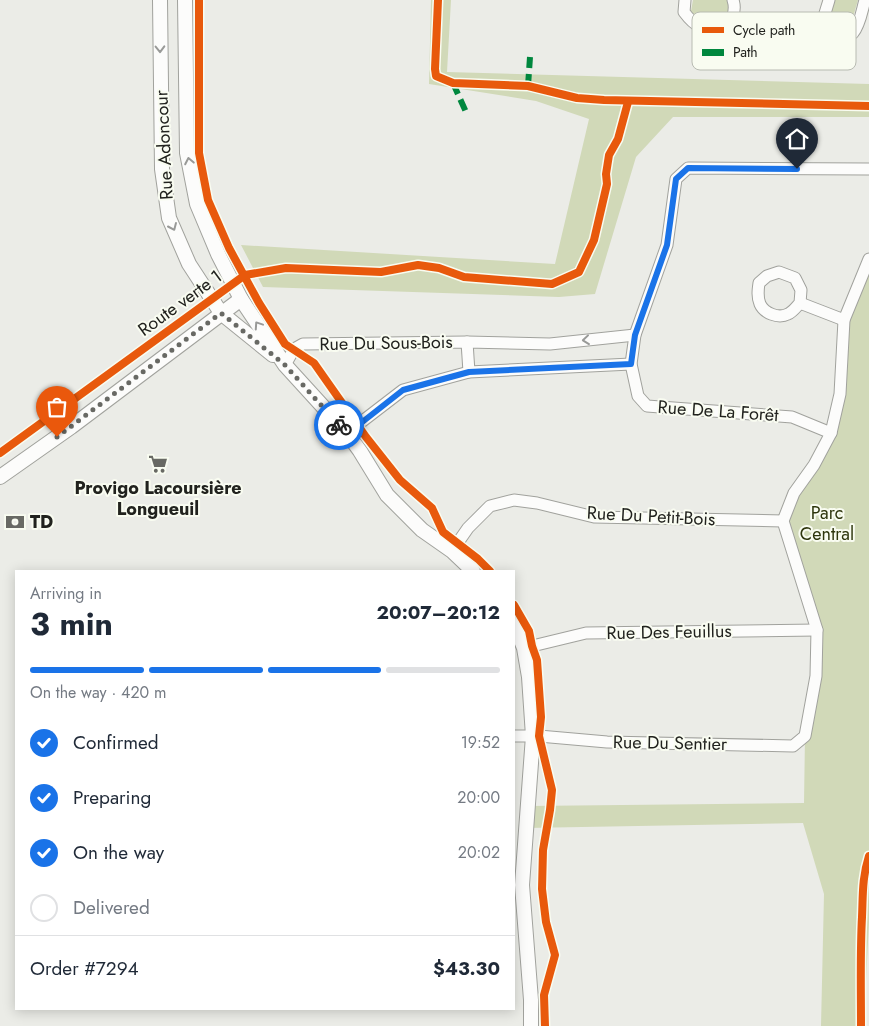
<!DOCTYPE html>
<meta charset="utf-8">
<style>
body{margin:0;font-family:Jost,sans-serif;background:#f2f2f3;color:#1f2937;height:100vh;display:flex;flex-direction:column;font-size:19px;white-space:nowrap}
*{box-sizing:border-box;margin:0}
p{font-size:16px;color:#747a83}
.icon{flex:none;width:28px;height:28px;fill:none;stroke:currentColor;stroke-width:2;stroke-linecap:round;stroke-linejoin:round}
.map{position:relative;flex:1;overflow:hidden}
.sheet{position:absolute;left:15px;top:570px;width:500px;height:440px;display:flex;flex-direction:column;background:#fff;border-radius:0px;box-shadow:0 2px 12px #0003}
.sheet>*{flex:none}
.pin{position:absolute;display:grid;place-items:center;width:42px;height:42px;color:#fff;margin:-51px -21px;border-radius:50% 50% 50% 0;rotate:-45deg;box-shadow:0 0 5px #0007}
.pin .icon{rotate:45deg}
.courier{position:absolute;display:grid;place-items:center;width:50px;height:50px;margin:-25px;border:4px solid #1a73e8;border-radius:50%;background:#fff;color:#222;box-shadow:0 1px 6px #0007}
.summary em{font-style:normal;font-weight:700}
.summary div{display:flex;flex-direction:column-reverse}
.summary{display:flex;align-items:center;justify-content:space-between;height:85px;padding:0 15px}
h1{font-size:32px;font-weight:700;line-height:38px}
.bar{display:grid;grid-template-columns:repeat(4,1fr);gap:8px 5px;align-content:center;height:60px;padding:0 15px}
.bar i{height:6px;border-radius:4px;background:#e0e1e3}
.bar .selected{background:#1a73e8}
.bar p{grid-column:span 4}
.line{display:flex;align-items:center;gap:12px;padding:0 15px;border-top:1px solid #e0e1e3}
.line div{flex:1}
ol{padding:0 15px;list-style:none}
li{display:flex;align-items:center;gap:15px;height:55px}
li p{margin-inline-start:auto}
li .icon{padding:5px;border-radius:50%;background:#1a73e8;color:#fff;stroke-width:4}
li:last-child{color:#747a83}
li i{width:28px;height:28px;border:2px solid #e0e1e3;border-radius:50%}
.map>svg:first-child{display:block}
.green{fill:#d1d9b8}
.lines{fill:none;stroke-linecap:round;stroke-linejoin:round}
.minor-casing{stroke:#a1a29d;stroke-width:13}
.tertiary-casing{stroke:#a1a29d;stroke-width:16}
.minor{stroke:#fcfcfb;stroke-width:11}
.tertiary{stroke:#fcfcfb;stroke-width:14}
.quiet{stroke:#00873e;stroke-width:6;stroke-dasharray:12 6;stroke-linecap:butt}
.cycleway-casing{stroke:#f9fcf1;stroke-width:11}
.cycleway{stroke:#e8590c;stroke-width:8}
.oneway{stroke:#999a98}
.done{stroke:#686964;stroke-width:5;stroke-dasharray:0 9}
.route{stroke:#1a73e8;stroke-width:6}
.labels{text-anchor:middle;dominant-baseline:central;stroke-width:4;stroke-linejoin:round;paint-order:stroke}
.street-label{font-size:18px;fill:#21221e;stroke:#f9fcf1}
.poi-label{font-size:18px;font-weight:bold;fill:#21221e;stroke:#f9fcf1}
.park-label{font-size:18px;fill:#2e360d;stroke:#f9fcf1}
.key{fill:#f9fcf1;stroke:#b8bbb2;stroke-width:1}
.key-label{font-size:14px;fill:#21221e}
</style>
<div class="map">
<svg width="869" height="1026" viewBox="0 0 869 1026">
<rect width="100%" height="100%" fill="#ebece7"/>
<!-- green -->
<g class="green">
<polygon points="431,0 451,0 447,72 869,84 869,117 673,117 636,157 595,294 559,297 263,287 241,245 555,264 589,119 536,101 429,84"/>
<polygon points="693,0 727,0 730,6 727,20 720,25 697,20 691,11"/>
<path d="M835 0H858L851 24 845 34 837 35C825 23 831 15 835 0Z"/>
<polygon points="869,259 869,922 866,981 866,1026 821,1026 824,894 803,823 526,828 528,806 804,803 805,736 817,630 783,521 831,433 844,320"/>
</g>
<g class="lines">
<!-- minor casing -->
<g class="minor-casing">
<g id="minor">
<path d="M685 0 684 12C695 27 705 32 724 31 731 21 737 12 733 0"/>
<path d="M829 0C827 8 822 19 823 27 826 42 844 43 853 33 860 25 862 10 865 0"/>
<path d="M779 272 795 278 801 290 800 303C797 306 793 312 788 314 778 319 764 313 760 304 757 297 758 290 759 283L767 276Z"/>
<polyline points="800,303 844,320"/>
<polyline points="467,342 469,372"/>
<polyline points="285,365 294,349 303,344 467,342 550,344 635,335"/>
<polyline points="347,433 403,390 469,372 631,364"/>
<polyline points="831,433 792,417 647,406 638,396 631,364 635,335 667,245 676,179 688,168 869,169"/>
<polyline points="452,551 468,528 490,506 514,500 537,503 594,517 783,521"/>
<polyline points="524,648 586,633 817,630"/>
<polyline points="514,736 539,736 607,742 793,746 805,736 816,676 817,630 783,521 794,493 814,465 831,433 840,394 844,320 869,259"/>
</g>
</g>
<!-- tertiary casing -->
<g class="tertiary-casing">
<g id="tertiary">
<polyline points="160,0 162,169 169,218 189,264 221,313 273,355"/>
<polyline points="185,0 187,153 197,204 218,254 241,299 285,365 347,433 360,451 387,495 422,530 452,551 473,571"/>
<polyline points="0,477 71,427 241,299"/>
<polyline points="514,623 524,648 529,677 533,736 522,885 531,1000 531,1026"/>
</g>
</g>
<!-- minor -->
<use href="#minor" class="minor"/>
<!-- tertiary -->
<use href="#tertiary" class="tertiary"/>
<!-- quiet -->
<g class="quiet">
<polyline points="453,83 466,112"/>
<polyline points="528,86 530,57"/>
</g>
<!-- cycleway casing -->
<g class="cycleway-casing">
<g id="cycleway">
<polyline points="199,0 199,153 208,200 229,248 259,303 285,344 314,363 366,437 400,480 432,508 443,532 478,559 490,571"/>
<polyline points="438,0 435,69 436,76 453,83 528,86 577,98 604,100 869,106"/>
<polyline points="0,453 245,275 286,268 381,272 418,265 439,268 464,277 552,284 579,272 594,240 607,184 606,174 609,155 618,139 628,102"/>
<polyline points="514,605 529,631 532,646 537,660 541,717 539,736 552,790 550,810 543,850 542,889 546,922 555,955 544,995 545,1026"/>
<path d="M861 1026C861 990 860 953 862 917 863 894 862 878 869 856"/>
</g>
</g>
<!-- cycleway -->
<use href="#cycleway" class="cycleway"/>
</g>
<!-- one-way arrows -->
<defs><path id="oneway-chevron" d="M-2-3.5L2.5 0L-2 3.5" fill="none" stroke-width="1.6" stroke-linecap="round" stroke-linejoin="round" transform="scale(1.25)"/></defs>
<g class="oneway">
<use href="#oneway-chevron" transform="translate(160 49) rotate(89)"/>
<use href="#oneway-chevron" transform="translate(189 161) rotate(-101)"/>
<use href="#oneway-chevron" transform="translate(173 227) rotate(66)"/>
<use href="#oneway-chevron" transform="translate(258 325) rotate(-124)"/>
<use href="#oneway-chevron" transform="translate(586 340) rotate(174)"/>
</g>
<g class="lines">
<!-- done -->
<polyline class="done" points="57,437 221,313 285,365 339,425"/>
<!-- route -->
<polyline class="route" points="339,425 347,434 403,390 469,372 631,364 635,335 667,245 676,179 688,168 797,169"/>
</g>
<!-- icons -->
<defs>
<g id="supermarket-bare" transform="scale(1.5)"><path d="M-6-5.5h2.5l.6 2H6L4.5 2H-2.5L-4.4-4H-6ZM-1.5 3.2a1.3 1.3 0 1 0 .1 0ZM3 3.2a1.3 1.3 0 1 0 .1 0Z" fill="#686964" stroke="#f9fcf1" stroke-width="2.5" paint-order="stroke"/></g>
<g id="bank-bare" transform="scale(1.5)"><path d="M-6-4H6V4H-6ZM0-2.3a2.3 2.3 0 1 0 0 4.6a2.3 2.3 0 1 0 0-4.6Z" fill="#686964" stroke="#f9fcf1" stroke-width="2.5" paint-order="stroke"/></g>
</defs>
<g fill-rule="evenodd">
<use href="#supermarket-bare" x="158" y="464"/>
<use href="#bank-bare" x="15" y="522"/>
</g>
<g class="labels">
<!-- street labels -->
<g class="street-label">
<text transform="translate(164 145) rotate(-93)">Rue Adoncour</text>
<text transform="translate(180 303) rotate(-36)">Route verte 1</text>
<text transform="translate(386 343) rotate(-1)">Rue Du Sous-Bois</text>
<text transform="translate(718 411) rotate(4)">Rue De La Forêt</text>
<text transform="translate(651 516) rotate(3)">Rue Du Petit-Bois</text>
<text transform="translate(669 632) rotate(-1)">Rue Des Feuillus</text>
<text transform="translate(670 743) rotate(1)">Rue Du Sentier</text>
</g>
<!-- poi labels -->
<g class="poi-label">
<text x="158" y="488">Provigo Lacoursière<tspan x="158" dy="21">Longueuil</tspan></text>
<text x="30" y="522" text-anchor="start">TD</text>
</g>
<!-- park labels -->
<g class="park-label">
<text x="827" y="513">Parc<tspan x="827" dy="21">Central</tspan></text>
</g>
</g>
<!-- legend -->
<rect x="692" y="12" width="164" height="58" rx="8" class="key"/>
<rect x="702" y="27" width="22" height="6" fill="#e8590c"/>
<rect x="702" y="49" width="22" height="7" fill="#00873e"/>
<g class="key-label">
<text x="733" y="35">Cycle path</text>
<text x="733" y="57">Path</text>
</g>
</svg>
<div class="pin" style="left:57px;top:437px;background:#ea580c"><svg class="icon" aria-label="bag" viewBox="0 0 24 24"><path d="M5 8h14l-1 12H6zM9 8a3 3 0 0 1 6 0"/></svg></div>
<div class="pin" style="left:797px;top:169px;background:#1f2937"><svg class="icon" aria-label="home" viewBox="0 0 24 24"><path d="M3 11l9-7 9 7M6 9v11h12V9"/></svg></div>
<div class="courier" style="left:339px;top:425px"><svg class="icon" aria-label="bike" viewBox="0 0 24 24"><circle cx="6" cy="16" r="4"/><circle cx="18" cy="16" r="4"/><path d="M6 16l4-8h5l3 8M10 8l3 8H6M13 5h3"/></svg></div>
<section class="sheet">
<div class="summary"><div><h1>3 min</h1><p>Arriving in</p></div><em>20:07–20:12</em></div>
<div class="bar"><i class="selected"></i><i class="selected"></i><i class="selected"></i><i></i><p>On the way · 420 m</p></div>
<ol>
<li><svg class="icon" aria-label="check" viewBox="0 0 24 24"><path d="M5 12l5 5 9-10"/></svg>Confirmed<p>19:52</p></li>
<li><svg class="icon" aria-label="check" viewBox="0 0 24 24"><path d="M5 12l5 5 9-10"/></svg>Preparing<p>20:00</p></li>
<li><svg class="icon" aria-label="check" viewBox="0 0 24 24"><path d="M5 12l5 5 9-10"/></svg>On the way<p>20:02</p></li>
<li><i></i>Delivered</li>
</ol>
<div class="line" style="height:65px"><div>Order #7294</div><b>$43.30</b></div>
</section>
</div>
